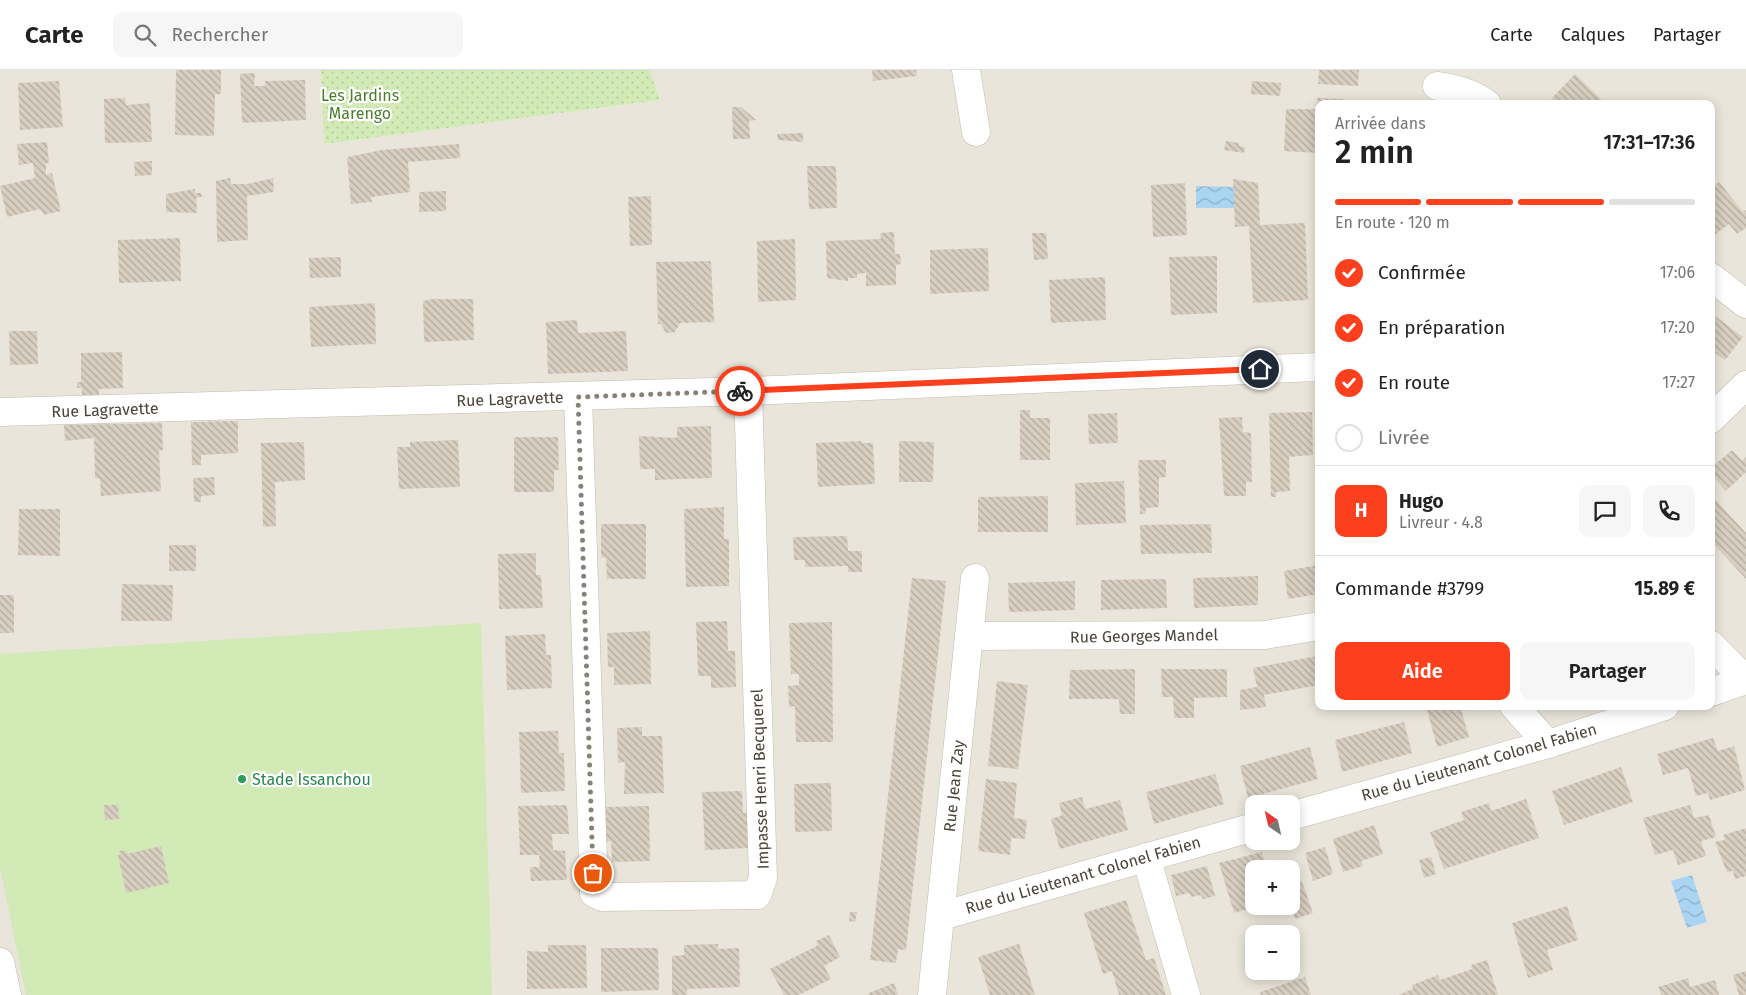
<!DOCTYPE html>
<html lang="fr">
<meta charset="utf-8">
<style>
body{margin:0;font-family:"Fira Sans",sans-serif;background:#f6f6f6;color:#222;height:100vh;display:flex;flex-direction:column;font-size:19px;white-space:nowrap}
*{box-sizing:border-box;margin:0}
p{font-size:16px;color:#767676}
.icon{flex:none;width:28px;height:28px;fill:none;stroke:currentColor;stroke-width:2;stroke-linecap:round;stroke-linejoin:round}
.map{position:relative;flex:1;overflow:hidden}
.drawer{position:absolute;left:1315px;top:30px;width:400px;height:610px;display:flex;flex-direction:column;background:#fff;border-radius:10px;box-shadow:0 2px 12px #0003}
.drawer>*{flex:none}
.needle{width:32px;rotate:326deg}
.buttons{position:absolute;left:1245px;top:725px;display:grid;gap:10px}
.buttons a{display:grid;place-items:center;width:55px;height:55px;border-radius:10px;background:#fff;box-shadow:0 2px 12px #0003;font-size:25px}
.pin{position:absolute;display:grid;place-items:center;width:42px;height:42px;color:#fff;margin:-21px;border:2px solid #fff;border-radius:50%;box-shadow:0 1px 5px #0007}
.courier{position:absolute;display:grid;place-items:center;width:50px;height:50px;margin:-25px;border:4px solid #fc3f1d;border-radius:50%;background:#fff;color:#222;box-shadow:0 1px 6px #0007}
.overview em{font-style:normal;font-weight:600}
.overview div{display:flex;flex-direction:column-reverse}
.overview{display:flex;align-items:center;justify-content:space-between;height:85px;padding:0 20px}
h1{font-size:32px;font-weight:600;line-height:38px}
.bar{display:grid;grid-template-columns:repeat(4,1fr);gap:8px 5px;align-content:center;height:60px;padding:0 20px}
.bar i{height:6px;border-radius:4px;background:#e0e0e0}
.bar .active{background:#fc3f1d}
.bar p{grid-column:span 4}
.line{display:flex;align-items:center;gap:12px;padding:0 20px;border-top:1px solid #e0e0e0}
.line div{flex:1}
.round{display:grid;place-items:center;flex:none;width:52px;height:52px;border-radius:10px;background:#f6f6f6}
ol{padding:0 20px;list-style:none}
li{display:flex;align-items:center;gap:15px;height:55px}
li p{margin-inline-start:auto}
li .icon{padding:5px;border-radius:50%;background:#fc3f1d;color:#fff;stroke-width:4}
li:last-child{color:#767676}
li i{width:28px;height:28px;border:2px solid #e0e0e0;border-radius:50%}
.button{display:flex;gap:10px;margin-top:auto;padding:10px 20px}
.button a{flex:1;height:58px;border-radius:10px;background:#fc3f1d;color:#fff;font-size:20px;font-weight:600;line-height:58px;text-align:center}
.button a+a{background:#f6f6f6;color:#222}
header{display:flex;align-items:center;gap:30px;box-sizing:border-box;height:70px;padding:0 25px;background:#fff;border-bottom:1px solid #e0e0e0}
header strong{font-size:24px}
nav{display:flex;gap:28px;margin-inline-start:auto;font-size:18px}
.search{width:350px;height:45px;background:#f6f6f6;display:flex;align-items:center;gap:12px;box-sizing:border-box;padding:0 18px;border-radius:10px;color:#767676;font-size:19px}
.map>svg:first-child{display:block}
.residential{fill:#eae5da;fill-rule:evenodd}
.grass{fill:#d2eab5}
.garden{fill:url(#garden-dots)}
.water{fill:url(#water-waves)}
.building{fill:url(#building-back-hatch)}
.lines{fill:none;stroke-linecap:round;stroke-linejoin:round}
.minor-casing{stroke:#c2bbae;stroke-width:29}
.minor{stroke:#fff;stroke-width:28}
.done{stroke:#878178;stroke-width:5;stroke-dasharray:0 9}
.route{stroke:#fc3f1d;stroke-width:6}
.leisure-dot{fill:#2e9e5b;stroke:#fff;stroke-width:2}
.labels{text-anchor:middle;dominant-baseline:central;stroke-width:4.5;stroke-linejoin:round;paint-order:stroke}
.park-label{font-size:16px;fill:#4a7f2a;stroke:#fff}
.street-label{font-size:16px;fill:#4b4439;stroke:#fff}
.leisure-label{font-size:16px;fill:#27864d;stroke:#fff;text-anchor:start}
</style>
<header>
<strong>Carte</strong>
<div class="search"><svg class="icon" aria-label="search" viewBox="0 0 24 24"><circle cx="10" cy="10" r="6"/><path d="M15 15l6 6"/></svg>Rechercher</div>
<nav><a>Carte</a><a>Calques</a><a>Partager</a></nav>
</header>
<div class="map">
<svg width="1746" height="925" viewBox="0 0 1746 925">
<defs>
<pattern id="garden-dots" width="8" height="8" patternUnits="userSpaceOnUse" patternTransform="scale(1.25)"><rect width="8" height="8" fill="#d2eab5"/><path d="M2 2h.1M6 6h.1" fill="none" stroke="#b6ca9c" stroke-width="1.8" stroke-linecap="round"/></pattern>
<pattern id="water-waves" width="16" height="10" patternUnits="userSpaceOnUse" patternTransform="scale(1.25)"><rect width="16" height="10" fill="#a9d4f2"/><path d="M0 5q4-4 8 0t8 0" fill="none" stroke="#8caec5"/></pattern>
<pattern id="building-back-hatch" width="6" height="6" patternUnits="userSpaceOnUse" patternTransform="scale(1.25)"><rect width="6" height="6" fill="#d8cfc1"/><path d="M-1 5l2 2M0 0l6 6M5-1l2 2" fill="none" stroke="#b1aa9e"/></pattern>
</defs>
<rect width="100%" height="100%" fill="#f6f3ec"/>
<!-- residential -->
<path class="residential" d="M0 0H321L324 74 660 30 650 0H1746V925H0ZM1319 34H1711V636H1319ZM1254 734H1291V771H1254ZM1254 799H1291V836H1254ZM1254 864H1291V901H1254Z"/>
<!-- grass -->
<polygon class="grass" points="481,553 492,925 26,925 0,797 0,584"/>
<!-- garden -->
<polygon class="garden" points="321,0 650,0 660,30 324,74"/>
<!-- water -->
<g class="water">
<polygon points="1196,116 1235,117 1235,138 1196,138"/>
<polygon points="1692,805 1707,852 1687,858 1671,811"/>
</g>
<!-- building -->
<g class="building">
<polygon points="176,0 221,0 221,24 215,24 214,66 175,65"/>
<polygon points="872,0 916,0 917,6 873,11"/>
<polygon points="1319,0 1359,0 1358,16 1318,14"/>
<polygon points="255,3 254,16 265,16 265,11 305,10 306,50 242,53 240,4"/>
<polygon points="1575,4 1606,34 1557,34 1552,28"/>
<polygon points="59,11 63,57 20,60 18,13"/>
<polygon points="1252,11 1281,13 1280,26 1251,24"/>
<polygon points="125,28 126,35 150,33 152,72 105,73 104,29"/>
<polygon points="1317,28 1343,29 1342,34 1319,34 1319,83 1284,81 1286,39 1316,39"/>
<polygon points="732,37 741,37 756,50 749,51 750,69 733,69"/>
<polygon points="803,63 803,72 778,70 777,64"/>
<polygon points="1226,71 1239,73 1239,76 1245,77 1244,83 1224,80"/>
<polygon points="47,72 49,93 46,93 46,105 52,103 61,141 44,145 40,139 7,147 0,116 35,108 33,93 19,95 17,74"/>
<polygon points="459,74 460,88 408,92 410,122 371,127 372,132 351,134 347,87 382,80"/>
<polygon points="152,91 152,105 135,106 134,92"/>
<polygon points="807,96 836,96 837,138 809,139"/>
<polygon points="230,108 231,114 247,114 273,108 274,122 247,126 248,170 217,172 216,111"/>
<polygon points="1233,109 1258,113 1260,155 1305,153 1308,230 1253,233 1249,156 1235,157"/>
<polygon points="1719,112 1743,142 1746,140 1746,158 1737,164 1729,154 1713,166 1711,164 1711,118"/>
<polygon points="1185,113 1187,165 1153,167 1151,115"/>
<polygon points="195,119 195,123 201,123 202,127 196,128 197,143 166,142 166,124"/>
<polygon points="446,121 446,141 419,142 419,122"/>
<polygon points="651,126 652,175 630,176 628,127"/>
<polygon points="894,162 895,184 900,184 901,194 896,195 896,215 866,216 866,203 857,204 857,208 848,208 848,211 827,208 826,171 881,169 880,163"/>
<polygon points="1032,163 1046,163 1048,189 1034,190"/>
<polygon points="180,168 181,211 119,213 118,170"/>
<polygon points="795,169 796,230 758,232 757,171"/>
<polygon points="988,178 989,221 930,224 930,180"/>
<polygon points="1217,186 1217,243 1171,245 1169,187"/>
<polygon points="341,187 341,207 310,208 309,188"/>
<polygon points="711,191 714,252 680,253 675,262 666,263 661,254 658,254 656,192"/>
<polygon points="1105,207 1106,250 1051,253 1049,210"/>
<polygon points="432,229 473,229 474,270 424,272 423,231"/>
<polygon points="375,233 376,274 311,277 309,237"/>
<polygon points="1711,243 1743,267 1725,290 1711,280"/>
<polygon points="577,250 578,263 626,261 628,301 548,304 546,252"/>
<polygon points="9,261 37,261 38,294 10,295"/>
<polygon points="122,282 123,318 99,319 99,326 82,327 82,318 77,318 77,312 81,312 81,283"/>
<rect x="1315" y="315" width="4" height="21"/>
<polygon points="1020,340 1030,340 1030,348 1050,348 1050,390 1020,390"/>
<polygon points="1312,342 1313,385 1289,387 1290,421 1276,422 1276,427 1271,427 1269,343"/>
<polygon points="1117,343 1118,373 1089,374 1088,344"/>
<polygon points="1242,347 1243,362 1251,363 1252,412 1246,412 1246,426 1224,426 1219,348"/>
<polygon points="238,351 238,383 201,385 201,395 192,395 191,352"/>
<polygon points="162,353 163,380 159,381 161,421 101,426 100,409 95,408 94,368 65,371 64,355"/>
<polygon points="711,356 712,408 655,410 655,399 640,399 639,366 677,368 677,357"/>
<polygon points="514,367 558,367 559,400 554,400 554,422 514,422"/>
<polygon points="458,370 460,417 399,419 397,377 410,377 410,372"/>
<polygon points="861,371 861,373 873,373 875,414 818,417 816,373"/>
<polygon points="899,371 934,372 933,412 899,412"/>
<polygon points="304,372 305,410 275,412 276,456 263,457 261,373"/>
<polygon points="1732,380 1742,391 1746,387 1746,402 1726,421 1711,403 1711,398"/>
<polygon points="1138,390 1166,390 1166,407 1159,408 1159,437 1146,438 1145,444 1140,444"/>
<polygon points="214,407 215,425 201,426 201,432 194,432 193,408"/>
<polygon points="1124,411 1126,453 1076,455 1075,413"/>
<polygon points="1711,425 1746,463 1746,509 1711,471"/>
<polygon points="1048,426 1048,462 978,462 978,427"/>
<polygon points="724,437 724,469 729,469 729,516 686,517 684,439"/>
<polygon points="19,439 60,439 60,486 18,485"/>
<polygon points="601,454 646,454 646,509 607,509 606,488 601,487"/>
<polygon points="1211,454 1212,483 1141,484 1140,455"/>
<polygon points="847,466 848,481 862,481 862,502 848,502 848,496 805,497 805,490 794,490 793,467"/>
<rect x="169" y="475" width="27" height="26"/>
<polygon points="536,483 536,505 541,505 543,538 499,539 498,484"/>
<polygon points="1319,495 1319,524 1288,529 1284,501"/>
<polygon points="1258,506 1258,535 1194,538 1193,508"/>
<polygon points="912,508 946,511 906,880 898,879 896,893 870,890"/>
<polygon points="1166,509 1167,538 1101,540 1101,510"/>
<polygon points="1075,511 1075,540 1009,542 1008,513"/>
<polygon points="122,514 173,515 172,551 121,551"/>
<rect x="0" y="525" width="14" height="38"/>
<polygon points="727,551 728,581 735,581 736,617 711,618 711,606 698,606 696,552"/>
<polygon points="832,552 833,672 796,672 795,636 789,637 788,616 799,615 799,604 791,604 789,553"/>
<polygon points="650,561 651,614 614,615 614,597 608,597 607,563"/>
<polygon points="545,564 546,585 551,585 552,618 507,620 505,566"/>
<polygon points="1318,586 1319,615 1264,625 1266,637 1240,640 1240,620 1257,617 1253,598"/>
<polygon points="1135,599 1135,644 1120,644 1119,629 1069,629 1070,600"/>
<polygon points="1161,599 1227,599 1227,627 1194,628 1194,648 1174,648 1173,627 1162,627"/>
<polygon points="997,611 1028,615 1018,699 988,696"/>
<polygon points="1426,636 1460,636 1469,667 1437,677"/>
<polygon points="1404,652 1412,683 1342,702 1335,670"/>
<polygon points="642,657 642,666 662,666 664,723 624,724 625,692 618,693 617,658"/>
<polygon points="558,661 559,683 564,683 565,721 521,723 519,662"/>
<polygon points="1713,668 1718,681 1734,676 1745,720 1710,730 1708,723 1696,726 1688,698 1663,705 1657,684"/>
<polygon points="1310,677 1318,709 1248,728 1240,696"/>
<polygon points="1621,697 1633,732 1564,755 1552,721"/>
<polygon points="1215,704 1224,734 1154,754 1146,722"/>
<polygon points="986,709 1017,713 1014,748 1027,750 1025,769 1011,768 1010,785 978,781"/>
<polygon points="831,713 832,761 795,762 794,714"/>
<polygon points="742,721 743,743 748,743 749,778 705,780 702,722"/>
<polygon points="1082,727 1085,739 1120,730 1128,760 1060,779 1051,749 1062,745 1059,733"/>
<polygon points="1526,729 1539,768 1444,799 1430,762 1464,750 1461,742 1489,733 1491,741"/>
<polygon points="104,735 118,735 119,749 105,750"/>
<polygon points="567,735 569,764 552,764 553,780 565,781 567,810 531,811 530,797 540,797 539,785 520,785 518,736"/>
<polygon points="1690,735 1694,748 1709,745 1716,767 1701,771 1706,786 1678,795 1673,780 1655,785 1643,748"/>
<polygon points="649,736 650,791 612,792 611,771 606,772 605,737"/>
<polygon points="1374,755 1383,784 1361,791 1363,796 1343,802 1333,769"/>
<polygon points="1746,758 1746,806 1735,809 1733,801 1727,802 1715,772 1725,770 1723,765"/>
<polygon points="161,776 169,813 126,823 118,785 120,785 119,781 126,780 127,784"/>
<polygon points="1325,777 1333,804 1313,811 1305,783"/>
<polygon points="1262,782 1266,799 1254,799 1254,837 1234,843 1219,793"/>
<polygon points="1431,787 1436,804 1424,808 1419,790"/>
<polygon points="1207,796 1215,826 1203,829 1201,825 1191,827 1189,823 1176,826 1171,805"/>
<polygon points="1302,812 1313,843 1295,849 1291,836 1291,815"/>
<polygon points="1126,830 1146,890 1154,888 1166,925 1119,925 1112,901 1103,904 1084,843"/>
<polygon points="1567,836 1578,870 1547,880 1553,900 1528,908 1512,853"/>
<polygon points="850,842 857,842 855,852 849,851"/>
<polygon points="829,865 840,887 824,896 831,909 799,925 784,925 770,899 815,877 818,875 816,871"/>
<polygon points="718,874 718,879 739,878 740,917 687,919 687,925 672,925 672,886 684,885 684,875"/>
<polygon points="1019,874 1035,925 990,925 978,887"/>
<polygon points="548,875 586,875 587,918 527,919 527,881 548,882"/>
<polygon points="601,878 658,878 659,920 601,922"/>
<polygon points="1487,890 1498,925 1398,925 1413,919 1412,915 1438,905 1440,910 1472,899 1471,895"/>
<polygon points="1746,901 1746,925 1739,925 1733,905"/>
<polygon points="1305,907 1311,925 1261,925 1260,922"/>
<polygon points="1688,908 1690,917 1715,910 1719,925 1661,925 1658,917"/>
<polygon points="894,913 898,925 869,925 869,923"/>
</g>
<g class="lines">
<!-- minor casing -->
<g class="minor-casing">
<g id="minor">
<polyline points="966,0 976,62"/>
<path d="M1437 16C1455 18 1472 23 1487 34"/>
<polyline points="1711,207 1746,234"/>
<polyline points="578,327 594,823 602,827 757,825 763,808 748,321"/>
<polyline points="0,342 748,321 1319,297"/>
<polyline points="1711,349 1746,315"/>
<polyline points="969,566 1265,565 1319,556"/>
<polyline points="1711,575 1746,610"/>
<polyline points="1711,622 1746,610"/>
<polyline points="1514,636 1548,674"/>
<polyline points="1291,746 1548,674 1665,636"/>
<polyline points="1146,787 1186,925"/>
<polyline points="941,846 1254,757"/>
<polyline points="0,892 7,925"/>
<polyline points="932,925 975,508"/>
</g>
</g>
<!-- minor -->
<use href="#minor" class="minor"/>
</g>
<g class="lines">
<!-- done -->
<polyline class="done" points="593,803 578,327 740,321"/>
<!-- route -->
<polyline class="route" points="740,321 1260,299"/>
</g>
<!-- markers -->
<circle class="leisure-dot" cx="242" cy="709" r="5"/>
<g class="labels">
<!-- park labels -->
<g class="park-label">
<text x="360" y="25">Les Jardins<tspan x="360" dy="18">Marengo</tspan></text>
</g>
<!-- street labels -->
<g class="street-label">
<text transform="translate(510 329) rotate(-2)">Rue Lagravette</text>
<text transform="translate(105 340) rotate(-2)">Rue Lagravette</text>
<text transform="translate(1144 566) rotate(-1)">Rue Georges Mandel</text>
<text transform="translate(1479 692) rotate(-16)">Rue du Lieutenant Colonel Fabien</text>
<text transform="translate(760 709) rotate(-92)">Impasse Henri Becquerel</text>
<text transform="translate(954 716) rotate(-84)">Rue Jean Zay</text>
<text transform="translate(1083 805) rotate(-16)">Rue du Lieutenant Colonel Fabien</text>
</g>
<!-- leisure labels -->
<g class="leisure-label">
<text x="252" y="709">Stade Issanchou</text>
</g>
</g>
</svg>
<div class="buttons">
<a><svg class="needle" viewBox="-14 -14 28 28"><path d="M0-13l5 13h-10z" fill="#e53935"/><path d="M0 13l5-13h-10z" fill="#767676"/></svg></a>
<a>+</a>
<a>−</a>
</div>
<div class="pin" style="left:593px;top:803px;background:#ea580c"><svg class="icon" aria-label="bag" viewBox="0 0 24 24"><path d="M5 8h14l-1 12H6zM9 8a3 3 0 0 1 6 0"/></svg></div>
<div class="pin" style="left:1260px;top:299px;background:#1f2937"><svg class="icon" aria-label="home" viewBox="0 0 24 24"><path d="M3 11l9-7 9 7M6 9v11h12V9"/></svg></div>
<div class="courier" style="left:740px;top:321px"><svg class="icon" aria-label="bike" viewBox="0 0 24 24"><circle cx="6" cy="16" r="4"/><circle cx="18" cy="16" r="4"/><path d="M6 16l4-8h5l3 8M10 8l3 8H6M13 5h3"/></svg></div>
<section class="drawer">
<div class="overview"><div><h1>2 min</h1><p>Arrivée dans</p></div><em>17:31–17:36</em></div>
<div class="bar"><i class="active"></i><i class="active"></i><i class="active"></i><i></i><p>En route · 120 m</p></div>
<ol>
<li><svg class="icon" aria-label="check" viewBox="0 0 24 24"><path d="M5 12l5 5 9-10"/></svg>Confirmée<p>17:06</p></li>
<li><svg class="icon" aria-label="check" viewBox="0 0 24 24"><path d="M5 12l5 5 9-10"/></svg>En préparation<p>17:20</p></li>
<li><svg class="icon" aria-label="check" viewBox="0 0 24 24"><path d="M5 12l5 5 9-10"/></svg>En route<p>17:27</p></li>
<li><i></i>Livrée</li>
</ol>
<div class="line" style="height:90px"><b class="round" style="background:#fc3f1d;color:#fff">H</b><div><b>Hugo</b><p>Livreur · 4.8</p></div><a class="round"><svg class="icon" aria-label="chat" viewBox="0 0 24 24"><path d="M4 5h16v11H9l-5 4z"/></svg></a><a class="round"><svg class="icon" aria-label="phone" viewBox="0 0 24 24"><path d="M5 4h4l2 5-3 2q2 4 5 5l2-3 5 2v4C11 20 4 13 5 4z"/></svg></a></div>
<div class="line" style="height:65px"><div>Commande #3799</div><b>15.89 €</b></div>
<div class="button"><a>Aide</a><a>Partager</a></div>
</section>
</div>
